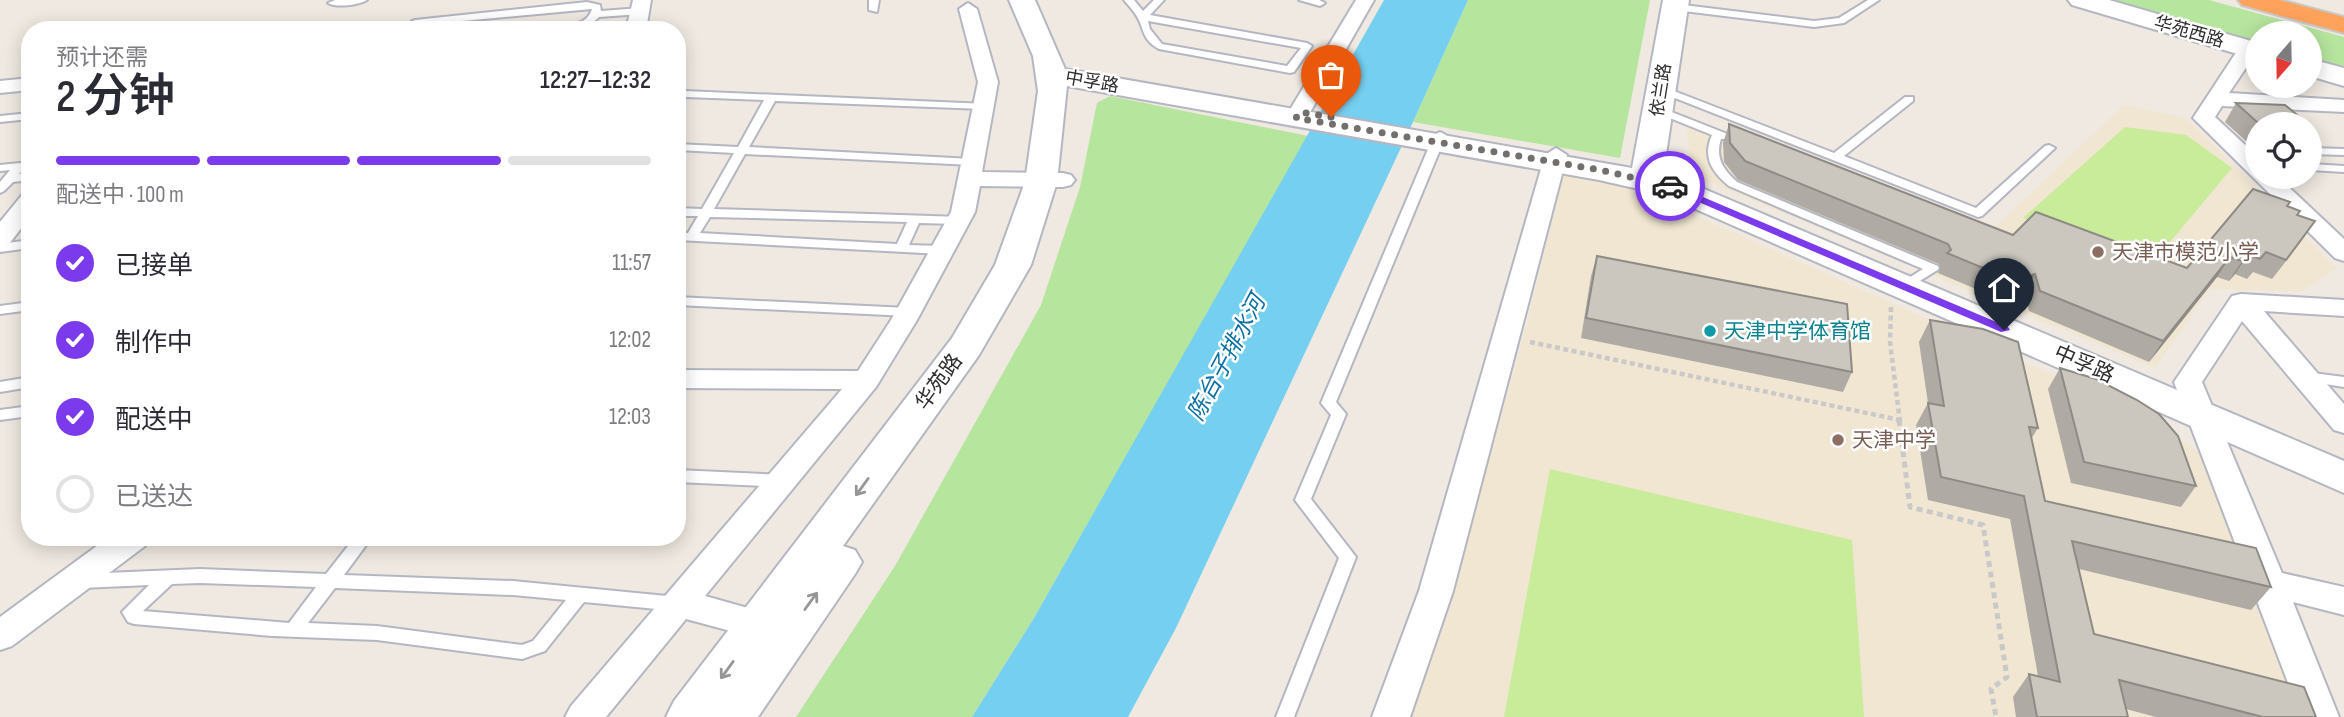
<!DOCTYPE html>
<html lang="zh">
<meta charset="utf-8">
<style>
body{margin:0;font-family:"Sofia Sans Condensed","Noto Sans SC",sans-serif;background:#f7f7f7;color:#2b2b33;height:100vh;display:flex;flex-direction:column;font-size:26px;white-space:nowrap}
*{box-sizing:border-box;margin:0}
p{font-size:23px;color:#7c7c81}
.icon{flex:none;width:38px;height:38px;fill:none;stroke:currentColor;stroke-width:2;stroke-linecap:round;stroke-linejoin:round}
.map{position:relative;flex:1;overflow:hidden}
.drawer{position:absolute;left:21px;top:21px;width:665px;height:525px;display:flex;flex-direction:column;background:#fff;border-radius:28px;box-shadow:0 4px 18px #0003}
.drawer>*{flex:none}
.needle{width:46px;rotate:200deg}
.buttons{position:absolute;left:2245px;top:21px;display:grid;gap:14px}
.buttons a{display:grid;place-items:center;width:77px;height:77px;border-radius:50%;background:#fff;box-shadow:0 4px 18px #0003;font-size:35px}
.pin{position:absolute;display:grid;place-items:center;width:60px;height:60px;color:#fff;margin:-72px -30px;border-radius:50% 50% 50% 0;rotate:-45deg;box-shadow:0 0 7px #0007}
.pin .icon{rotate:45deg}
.courier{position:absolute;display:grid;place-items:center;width:70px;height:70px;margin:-35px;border:5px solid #7c3aed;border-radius:50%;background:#fff;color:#222;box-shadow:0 2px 9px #0007}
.head em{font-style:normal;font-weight:600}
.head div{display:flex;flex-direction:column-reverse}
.head{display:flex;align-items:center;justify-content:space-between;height:119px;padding:0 35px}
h1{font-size:46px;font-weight:600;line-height:52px}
.bar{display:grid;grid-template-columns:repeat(4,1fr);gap:10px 7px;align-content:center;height:84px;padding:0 35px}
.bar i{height:9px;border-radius:5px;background:#e1e1e2}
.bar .selected{background:#7c3aed}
.bar p{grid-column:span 4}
ol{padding:0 35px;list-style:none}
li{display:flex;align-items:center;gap:21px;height:77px}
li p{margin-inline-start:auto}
li .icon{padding:7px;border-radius:50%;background:#7c3aed;color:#fff;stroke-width:4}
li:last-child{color:#7c7c81}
li i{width:38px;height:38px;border:4px solid #e1e1e2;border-radius:50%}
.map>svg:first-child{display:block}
.education{fill:#f0e6d1}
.green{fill:#b6e59e}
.pitch{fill:#c9ec9a}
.water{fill:#75cff0}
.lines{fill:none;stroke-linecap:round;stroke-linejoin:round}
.lane-casing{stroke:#b4b7c1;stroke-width:4}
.street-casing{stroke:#b4b7c1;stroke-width:4}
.secondary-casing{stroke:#b4b7c1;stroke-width:4}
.highway-casing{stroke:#c9c9c9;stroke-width:4}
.path-far1{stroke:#c9c9c9;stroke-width:4.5;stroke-dasharray:5 3.5;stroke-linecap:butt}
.path{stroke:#c9c9c9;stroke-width:5;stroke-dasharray:6 4.5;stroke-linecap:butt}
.lane{fill:#fff;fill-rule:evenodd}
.street{fill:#fff;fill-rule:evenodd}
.secondary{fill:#fff;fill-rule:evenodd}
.highway{fill:#ffa35c;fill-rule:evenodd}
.wall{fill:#afaba4}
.shaded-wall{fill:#8e8b86}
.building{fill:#cbc7bf;stroke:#8e8b86;stroke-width:2}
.oneway{stroke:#969696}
.route{fill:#7c3aed}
.done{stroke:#726f6d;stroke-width:7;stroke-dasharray:0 12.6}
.education-dot{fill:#8d6e63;stroke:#fff;stroke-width:2.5}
.culture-dot{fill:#0f9aa8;stroke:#fff;stroke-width:2.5}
.labels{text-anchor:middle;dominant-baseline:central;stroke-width:5;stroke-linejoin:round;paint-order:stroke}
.far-street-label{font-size:18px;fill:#2e2e2e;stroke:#fff}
.education-label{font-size:21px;fill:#785e54;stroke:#fff;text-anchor:start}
.culture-label{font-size:21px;fill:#0d838f;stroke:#fff;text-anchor:start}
.street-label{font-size:21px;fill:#2e2e2e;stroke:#fff}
.water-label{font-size:23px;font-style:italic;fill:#0d6fa3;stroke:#fff}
</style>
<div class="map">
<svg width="2344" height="717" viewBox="0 0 2344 717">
<rect width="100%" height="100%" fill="#efe9e1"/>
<!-- education -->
<g class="education">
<polygon points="2124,105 2186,118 2336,268 2302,291 2210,289 2155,368 1692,175 1685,115 1986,236"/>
<polygon points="1564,173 1632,187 2162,424 2201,455 2301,717 1411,717 1453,590 1524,335"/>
</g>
<!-- green -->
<g class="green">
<polygon points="1468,0 1650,0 1620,158 1413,122"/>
<polygon points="2094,0 2209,0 2344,37 2344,73 2310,63 2310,33 2258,33 2257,48"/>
<polygon points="1110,96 1308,136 1034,618 972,717 796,717 895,566 1041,305 1080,187 1097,103"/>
</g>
<!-- pitch -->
<g class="pitch">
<polygon points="2125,127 2186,135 2232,168 2160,254 2119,250 2023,218"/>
<polygon points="1550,469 1852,540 1864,717 1504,717"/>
</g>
<!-- water -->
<polygon class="water" points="1384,0 1468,0 1413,122 1176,628 1128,717 972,717 1034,618"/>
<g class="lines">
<!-- lane casing -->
<g class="lane-casing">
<g id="lane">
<path d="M335 0H367C358 5 337 8 328 3Z"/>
<polygon points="869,0 879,0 877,12 869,10"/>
<path d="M1124 0H1134L1143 11 1154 0H1164L1150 15 1307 43 1312 46 1294 72 1290 73 1159 49C1140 38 1145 28 1136 15 1133 10 1128 5 1124 0ZM1148 21 1301 48 1287 66 1162 44 1150 29Z"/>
<polygon points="1299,0 1319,0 1325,3 1320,6"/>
<polygon points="1868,0 1879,0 1844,23 1814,27 1675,10 1670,7 1675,4 1814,21 1839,18"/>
<path d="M587 2 600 5 601 11 641 8 646 11 641 14 599 17C585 31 572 30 553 30 567 22 586 28 592 9L419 25 418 30H408L412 21 415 20Z"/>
<polygon points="1661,86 1834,153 1905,97 1913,97 1913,101 1844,156 1976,208 2045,146 2049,145 2055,148 1982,216 1978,217 1657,91 1657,87"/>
<path d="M685 91 987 104 988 106 983 109 775 101 749 147 972 159 978 162 972 165 745 154 714 209 962 217 964 220 958 224 919 223 909 245 942 246 948 250 942 254 677 240V232L688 233 698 216H677V208L702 209 734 153 677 150V144L738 147 764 100 686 97 677 100V93ZM710 217 907 222 897 244 700 233Z"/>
<path d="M1659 107 1730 135V139H1721C1715 158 1723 169 1737 182L1938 266 1939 269 1915 284H1905L1904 281 1923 269 1729 186C1712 172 1702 157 1712 135L1655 112V108Z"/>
<polygon points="30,113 30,119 0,122 0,116"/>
<polygon points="1440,132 1446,135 1336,402 1346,414 1311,499 1356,557 1294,717 1276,717 1339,558 1295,500 1331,415 1321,403 1434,135"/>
<polygon points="2310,148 2344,149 2344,155 2310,154"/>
<polygon points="20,163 26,166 19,174 30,173 30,180 13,182 4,191 0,193 0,182 10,170 0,171 0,165"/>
<polygon points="2310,164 2344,166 2344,172 2310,170"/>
<polygon points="30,240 30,248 0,252 0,244"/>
<polygon points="677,297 908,308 915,312 908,316 677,305"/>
<polygon points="30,302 30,310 0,314 0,306"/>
<polygon points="2305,372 2344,377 2344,387 2300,380 2298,377"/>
<polygon points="30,377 30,387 0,392 0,382"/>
<polygon points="30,406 30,416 0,420 0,410"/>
<polygon points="677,470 783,475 789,477 791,481 789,485 783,487 677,482"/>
<path d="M355 537H372L344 575 513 581 677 597 683 599 686 604 683 609 677 611 584 602 545 651 522 659 377 640 272 636 134 624 128 622 122 612 149 585 82 588 76 586 74 581 76 576 82 574 200 569 326 574ZM200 583 316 587 289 623 143 611 172 584ZM335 588 513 595 566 600 533 641 522 645 377 626 308 623Z"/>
</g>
</g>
<!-- street casing -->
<g class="street-casing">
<g id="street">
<polygon points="633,0 651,0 646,30 626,30"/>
<polygon points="1356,0 1374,0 1304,123 1288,123 1285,118"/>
<polygon points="968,3 977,9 998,82 982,172 1063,173 1071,175 1075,180 1071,185 1063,187 980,186 975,212 917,320 876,387 705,596 787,619 793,629 787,639 775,643 686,619 606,717 565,717 571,706 842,389 677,388 677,370 858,371 891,320 951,212 978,82 959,9"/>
<polygon points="2248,43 2255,45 2258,50 2229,93 2344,100 2344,112 2222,106 2215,117 2258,157 2258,177 2278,177 2344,239 2344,261 2335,258 2193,118 2241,45"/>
<polygon points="30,78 30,90 0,93 0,81"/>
<polygon points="1556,148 1567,155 1453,591 1410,717 1372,717 1419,591 1545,155"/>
<polygon points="30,193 30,217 9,244 0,246 0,222 22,195"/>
<polygon points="2241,294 2344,300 2344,316 2264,311 2344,404 2344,433 2334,430 2242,321 2202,382 2282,573 2344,587 2344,615 2293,602 2339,717 2301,717 2174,382 2232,296"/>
<polygon points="109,537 149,537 145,546 12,646 0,650 0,617"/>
</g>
</g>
<!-- secondary casing -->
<g class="secondary-casing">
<g id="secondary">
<polygon points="1009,0 1035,0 1065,69 1632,168 1663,0 1689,0 1663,175 1683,180 2344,461 2344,493 1661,194 1599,180 1067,86 1057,182 1031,265 979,355 843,546 855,550 862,562 855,574 758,717 666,717 674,701 952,338 995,265 1025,182 1038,91 1033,56"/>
<polygon points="2068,0 2109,0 2258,43 2258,60 2072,5"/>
<polygon points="2310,59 2344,68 2344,86 2310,76"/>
</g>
</g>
<!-- highway casing -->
<g class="highway-casing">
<polygon id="highway" points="2238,0 2280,0 2344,17 2344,33 2242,5"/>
</g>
<!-- path-far1 -->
<g class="path-far1">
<polyline points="1891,307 1890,342 1900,422"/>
<polyline points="1530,342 1900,420"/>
</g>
<!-- path -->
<polyline class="path" points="1899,420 1910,507 1983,525 2007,677 1991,689 1996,717"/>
<!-- lane -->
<use href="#lane" class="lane"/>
<!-- street -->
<use href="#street" class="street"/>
<!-- secondary -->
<use href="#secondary" class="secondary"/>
<!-- highway -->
<use href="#highway" class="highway"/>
</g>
<!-- wall -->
<g class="wall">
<polygon points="2236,103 2308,124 2258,124 2258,142 2247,142 2225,122"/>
<polygon points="1729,124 2013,235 2187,268 2287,206 2298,215 2301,241 2272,279 2253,272 2247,279 2235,274 2229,281 2217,277 2149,362 2029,311 2025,294 2002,300 1938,273 1940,267 1939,264 1738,180 1724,162 1723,143"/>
<polygon points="1597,256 1852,372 1843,392 1581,338 1591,276"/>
<polygon points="1930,320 2038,428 2031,439 2045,501 2271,587 2251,610 2079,569 2094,634 2316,717 2156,717 2126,709 2128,717 2016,717 2013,697 2029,674 2038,676 2010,519 1928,500 1916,425 1928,403 1919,342"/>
<polygon points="2060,368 2196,486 2181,507 2071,483 2048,389"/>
</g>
<!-- shaded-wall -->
<g class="shaded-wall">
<polygon points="2315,221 2301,241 2272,279 2286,260"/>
<polygon points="2248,254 2235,274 2229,281 2242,261"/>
<polygon points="2230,257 2217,277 2149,362 2163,341"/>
<polygon points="2035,274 2025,294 2002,300 2012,280"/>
</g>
<!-- building -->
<g class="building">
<polygon points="2236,103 2285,105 2308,124 2258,123"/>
<polygon points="1729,124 2013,235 2036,212 2187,268 2253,189 2290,202 2287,206 2300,211 2297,215 2315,221 2286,260 2266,252 2260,259 2248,254 2242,261 2230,257 2163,341 2040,291 2035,274 2012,280 1947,253 1951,250 1948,244 1745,161 1730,143"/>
<polygon points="1597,256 1847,304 1852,372 1586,318"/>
<polygon points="1930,320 1983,329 2018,342 2038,428 2029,427 2045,501 2256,548 2271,587 2072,541 2094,634 2304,687 2316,717 2263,717 2119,680 2128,717 2037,717 2029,674 2060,682 2024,496 1941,477 1928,403 1944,406"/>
<polygon points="2060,368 2096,379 2137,400 2159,414 2178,436 2196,486 2084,462"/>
</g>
<!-- one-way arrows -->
<defs><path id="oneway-shaft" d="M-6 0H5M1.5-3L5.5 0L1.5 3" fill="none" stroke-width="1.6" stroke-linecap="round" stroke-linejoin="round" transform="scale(1.75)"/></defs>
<g class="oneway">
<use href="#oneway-shaft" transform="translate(862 487) rotate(126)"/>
<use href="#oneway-shaft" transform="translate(811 601) rotate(-54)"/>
<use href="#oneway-shaft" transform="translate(727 670) rotate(126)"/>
</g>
<!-- route -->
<polygon class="route" points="1670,183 2008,327 2010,330 2001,332 1666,188"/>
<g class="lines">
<!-- done -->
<polyline class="done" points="1331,117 1300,112 1296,118 1600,170 1670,186"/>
</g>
<!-- markers -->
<g class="education-dot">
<circle cx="2098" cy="252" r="7"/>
<circle cx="1838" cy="440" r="7"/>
</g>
<circle class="culture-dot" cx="1710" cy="331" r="7"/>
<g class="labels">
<!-- far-street labels -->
<g class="far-street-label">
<text transform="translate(2189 32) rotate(16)">华苑西路</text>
<text transform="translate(1092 82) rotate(10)">中孚路</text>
<text transform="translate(1661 90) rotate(-81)">依兰路</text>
</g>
<!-- education labels -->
<g class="education-label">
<text x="2112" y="252">天津市模范小学</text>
<text x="1852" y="440">天津中学</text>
</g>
<!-- culture labels -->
<g class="culture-label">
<text x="1724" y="331">天津中学体育馆</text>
</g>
<!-- street labels -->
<g class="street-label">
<text transform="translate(2084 364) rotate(24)">中孚路</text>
<text transform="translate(939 382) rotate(-54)">华苑路</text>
</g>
<!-- water labels -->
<g class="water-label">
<text transform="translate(1227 358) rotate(-62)">陈台子排水河</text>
</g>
</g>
</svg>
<div class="buttons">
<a><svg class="needle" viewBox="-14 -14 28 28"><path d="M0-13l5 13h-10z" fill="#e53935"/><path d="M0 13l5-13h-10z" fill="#7c7c81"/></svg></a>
<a><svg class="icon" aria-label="locate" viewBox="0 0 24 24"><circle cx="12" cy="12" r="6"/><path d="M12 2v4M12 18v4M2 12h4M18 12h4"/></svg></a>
</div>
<div class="pin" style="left:1331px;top:117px;background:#ea580c"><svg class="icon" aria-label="bag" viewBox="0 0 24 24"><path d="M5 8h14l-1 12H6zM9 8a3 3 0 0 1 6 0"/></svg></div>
<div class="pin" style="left:2004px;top:330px;background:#1f2937"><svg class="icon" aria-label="home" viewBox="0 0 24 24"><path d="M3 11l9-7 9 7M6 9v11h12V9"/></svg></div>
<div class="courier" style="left:1670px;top:186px"><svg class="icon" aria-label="car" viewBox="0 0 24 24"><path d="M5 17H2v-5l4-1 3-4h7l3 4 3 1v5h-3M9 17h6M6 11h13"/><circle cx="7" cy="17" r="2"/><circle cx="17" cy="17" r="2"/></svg></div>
<section class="drawer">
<div class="head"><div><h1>2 分钟</h1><p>预计还需</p></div><em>12:27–12:32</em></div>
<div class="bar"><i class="selected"></i><i class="selected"></i><i class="selected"></i><i></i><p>配送中 · 100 m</p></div>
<ol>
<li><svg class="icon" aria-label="check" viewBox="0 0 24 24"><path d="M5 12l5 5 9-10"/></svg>已接单<p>11:57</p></li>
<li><svg class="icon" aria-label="check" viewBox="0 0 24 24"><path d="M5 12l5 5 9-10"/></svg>制作中<p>12:02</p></li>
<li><svg class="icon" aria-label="check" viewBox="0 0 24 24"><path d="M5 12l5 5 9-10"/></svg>配送中<p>12:03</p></li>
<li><i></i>已送达</li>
</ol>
</section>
</div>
